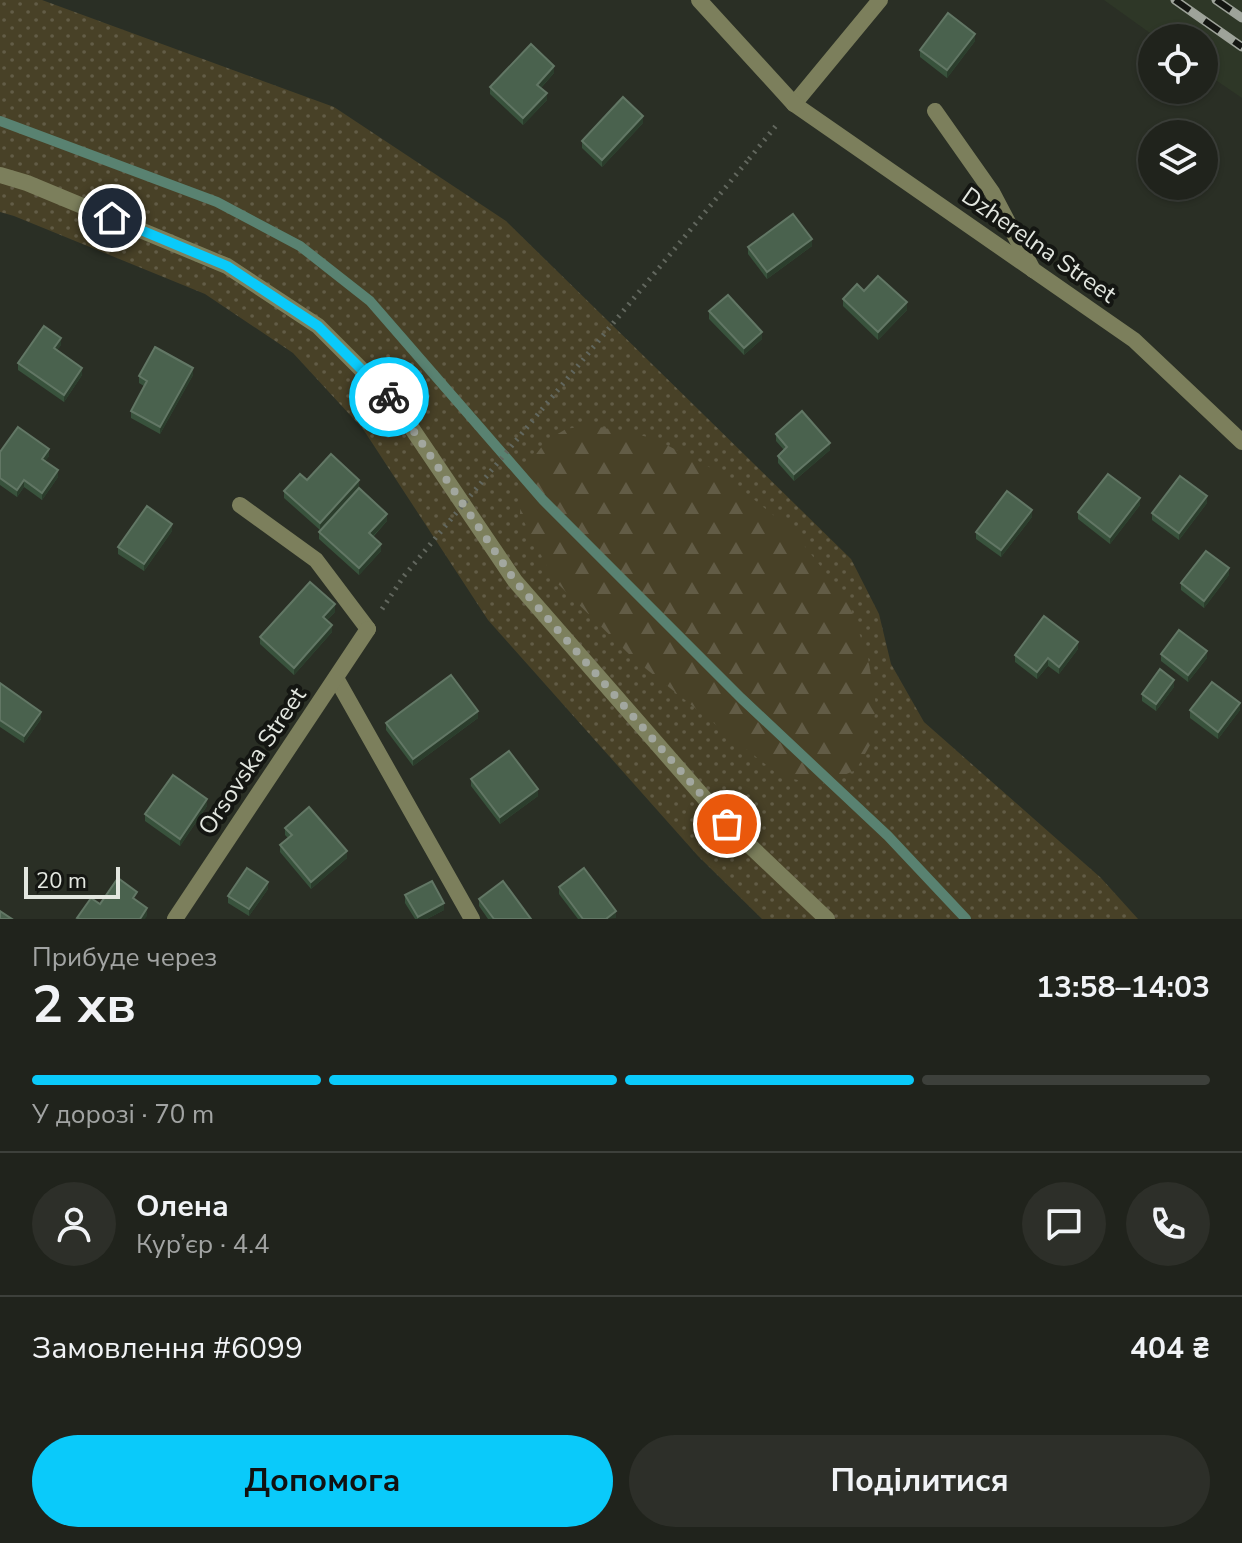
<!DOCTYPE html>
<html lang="uk">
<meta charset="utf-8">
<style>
body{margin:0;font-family:"Nunito Sans",sans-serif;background:#2d2f29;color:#f1f3f6;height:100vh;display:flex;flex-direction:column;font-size:30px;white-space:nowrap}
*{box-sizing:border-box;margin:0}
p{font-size:26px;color:#a2a4a3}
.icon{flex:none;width:44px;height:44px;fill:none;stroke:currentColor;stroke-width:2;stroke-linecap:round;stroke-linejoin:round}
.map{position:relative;height:919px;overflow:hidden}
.details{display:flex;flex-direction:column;background:#20231c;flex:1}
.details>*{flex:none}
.controls{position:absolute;left:1138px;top:24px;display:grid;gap:16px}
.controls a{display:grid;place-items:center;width:80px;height:80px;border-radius:50%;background:#20231c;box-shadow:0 2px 6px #0004,0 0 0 2px #3d403b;font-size:40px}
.scale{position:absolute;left:24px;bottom:20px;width:96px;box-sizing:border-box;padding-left:8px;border:4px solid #e3e7e0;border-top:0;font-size:22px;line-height:28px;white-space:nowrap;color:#e3e7e0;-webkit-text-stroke:6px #141612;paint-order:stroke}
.pin{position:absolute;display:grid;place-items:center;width:68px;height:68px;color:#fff;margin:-34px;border:4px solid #fff;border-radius:50%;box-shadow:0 2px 8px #0007}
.courier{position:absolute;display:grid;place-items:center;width:80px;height:80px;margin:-40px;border:6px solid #0acafa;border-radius:50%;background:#fff;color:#222;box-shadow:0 2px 10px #0007}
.overview em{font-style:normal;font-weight:700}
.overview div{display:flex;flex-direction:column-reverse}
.overview{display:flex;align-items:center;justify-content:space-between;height:136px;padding:0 32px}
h1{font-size:52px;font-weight:700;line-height:60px}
.bar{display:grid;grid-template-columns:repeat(4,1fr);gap:12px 8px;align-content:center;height:96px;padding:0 32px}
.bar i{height:10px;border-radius:6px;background:#3d403b}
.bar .on{background:#0acafa}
.bar p{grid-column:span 4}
.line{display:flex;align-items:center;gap:20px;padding:0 32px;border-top:2px solid #3d403b}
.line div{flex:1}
.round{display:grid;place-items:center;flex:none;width:84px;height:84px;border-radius:42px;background:#2d2f29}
.action{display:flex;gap:16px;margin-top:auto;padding:16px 32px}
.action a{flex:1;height:92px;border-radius:48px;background:#0acafa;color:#111;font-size:32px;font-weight:700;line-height:92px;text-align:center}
.action a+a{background:#2d2f29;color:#f1f3f6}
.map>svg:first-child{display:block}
.built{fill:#2e3727}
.grass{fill:url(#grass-dots)}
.forest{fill:url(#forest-firs)}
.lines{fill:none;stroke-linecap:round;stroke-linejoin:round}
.stream{stroke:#598271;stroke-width:10}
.path{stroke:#62675e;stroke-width:5;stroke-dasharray:2 6;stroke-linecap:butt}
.service{stroke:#7c7f5c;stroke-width:16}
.minor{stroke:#7c7f5c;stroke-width:16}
.rail-casing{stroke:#9ea39a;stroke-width:9}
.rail{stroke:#141612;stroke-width:6;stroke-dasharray:18;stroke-linecap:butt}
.path-bridge{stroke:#62675e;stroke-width:5;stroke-dasharray:2 6;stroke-linecap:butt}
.wall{fill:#38523c}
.shaded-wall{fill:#2b3d2c}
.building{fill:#4a624e;stroke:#627765;stroke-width:2}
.done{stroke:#a2a79f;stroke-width:8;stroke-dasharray:0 14.4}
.route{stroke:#0acafa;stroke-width:10}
.labels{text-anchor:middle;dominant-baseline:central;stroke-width:8;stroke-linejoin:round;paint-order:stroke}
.street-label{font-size:24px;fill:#e3e7e0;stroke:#141612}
</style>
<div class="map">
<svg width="1242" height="919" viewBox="0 0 1242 919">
<defs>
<pattern id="grass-dots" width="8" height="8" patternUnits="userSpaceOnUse" patternTransform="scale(2)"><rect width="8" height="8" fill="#484127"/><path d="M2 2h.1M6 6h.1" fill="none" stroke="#625c46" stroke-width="1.8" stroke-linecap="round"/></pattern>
<pattern id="forest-firs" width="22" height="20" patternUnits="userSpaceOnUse" patternTransform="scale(2)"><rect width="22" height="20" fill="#484127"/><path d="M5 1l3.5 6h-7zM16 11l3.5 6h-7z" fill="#625c46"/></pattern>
</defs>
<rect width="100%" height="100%" fill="#2a2f25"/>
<!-- built -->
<polygon class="built" points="1104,0 1242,0 1242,98 1204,72 1204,38 1157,38"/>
<!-- grass -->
<polygon class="grass" points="0,0 42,0 334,107 506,221 851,559 879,614 891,664 924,722 1101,878 1138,919 762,919 698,856 488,620 363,429 293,353 205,294 14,216 0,212"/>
<!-- forest -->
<polygon class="forest" points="590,425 653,438 721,473 792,530 848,601 868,658 876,705 870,745 856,770 820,785 780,776 635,660 554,580 520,514 522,473 546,441 566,429"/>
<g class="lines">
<!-- stream -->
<polyline class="stream" points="0,121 217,202 300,246 370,301 543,500 741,698 888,836 966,919"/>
<!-- path -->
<g class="path">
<polyline points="749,159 779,122"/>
<polyline points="382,609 404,576"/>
</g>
<!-- service -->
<g class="service">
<polyline points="794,104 880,0"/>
<polyline points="935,111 992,192 1033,270"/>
<polyline points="0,175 27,183 227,266 318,326 394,402 515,581 727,824 827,919"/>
<polyline points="240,505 316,560 368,629"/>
<polyline points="336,678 472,919"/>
</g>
<!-- minor -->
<g class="minor">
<polyline points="699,0 794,104 1134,340 1242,442"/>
<polyline points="175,919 368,629"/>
</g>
<!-- rail casing -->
<g class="rail-casing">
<g id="rail">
<polyline points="1175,0 1242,47"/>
<polyline points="1216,0 1242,18"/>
</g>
</g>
<!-- rail -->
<use href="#rail" class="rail"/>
<!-- path-bridge -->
<polyline class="path-bridge" points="404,576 749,159"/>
</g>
<!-- wall -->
<g class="wall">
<polygon points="975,41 947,78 920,57 920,50"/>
<polygon points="554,73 541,88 547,100 523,125 490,94 490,87"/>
<polygon points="643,123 602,167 582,148 582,141"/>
<polygon points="812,246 767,279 748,254 748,247"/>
<polygon points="864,291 907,310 878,340 843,306 843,299"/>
<polygon points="709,311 762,339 744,355 709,319"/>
<polygon points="61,345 57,350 82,375 64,402 18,370 18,363"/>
<polygon points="193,375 160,434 131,418 131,411 144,386 139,383 139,376"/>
<polygon points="776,434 830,450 794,481 778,463 778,456 784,450 776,441"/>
<polygon points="0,452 49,456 45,461 58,477 42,500 24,487 17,497 0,485"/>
<polygon points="307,480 359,487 320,530 284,498 284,491"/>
<polygon points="1207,503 1179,540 1152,520 1152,513"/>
<polygon points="1140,505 1110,544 1078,519 1078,512"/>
<polygon points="1032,517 1001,557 976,539 976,532"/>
<polygon points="387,521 373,537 381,551 359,575 319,539 319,532"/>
<polygon points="172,531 144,571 118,554 118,547"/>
<polygon points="1229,575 1204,608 1181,590 1181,583"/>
<polygon points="335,612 327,620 332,632 294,675 260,644 260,637"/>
<polygon points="1078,649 1059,674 1048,666 1037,679 1015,662 1015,655"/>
<polygon points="1161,654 1207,658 1188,682 1161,661"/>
<polygon points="0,683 41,719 24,743 0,727"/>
<polygon points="1174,687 1156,711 1142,701 1142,694"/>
<polygon points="1190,710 1240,710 1218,739 1190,718"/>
<polygon points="478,718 413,766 386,730 386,723"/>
<polygon points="471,779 538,796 500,824 471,786"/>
<polygon points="207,806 180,846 145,821 145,814"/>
<polygon points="285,828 347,858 311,889 280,852 280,845 288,838 285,835"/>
<polygon points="559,887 616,918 578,919 559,894"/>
<polygon points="268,889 249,916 228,903 228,896"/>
<polygon points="405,895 444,910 427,919 415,919 405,903"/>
<polygon points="479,899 531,919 488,919 479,906"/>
</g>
<!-- shaded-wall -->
<g class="shaded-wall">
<polygon points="975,34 975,41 947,78 947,70"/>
<polygon points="554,66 554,73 537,92 537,85"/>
<polygon points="547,93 547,100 523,125 523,118"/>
<polygon points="643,116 643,123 602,167 602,160"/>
<polygon points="812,239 812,246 767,279 767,272"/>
<polygon points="907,302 907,310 878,340 878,332"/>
<polygon points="762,332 762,339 744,355 744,348"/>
<polygon points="61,338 61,345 54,355 54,348"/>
<polygon points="82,368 82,375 64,402 64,395"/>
<polygon points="193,368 193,375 160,434 160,427"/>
<polygon points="830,443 830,450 794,481 794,474"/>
<polygon points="49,449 49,456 42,466 42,459"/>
<polygon points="58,470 58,477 42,500 42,493"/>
<polygon points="24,480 24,487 17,497 17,490"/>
<polygon points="359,480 359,487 320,530 320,523"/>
<polygon points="1207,496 1207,503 1179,540 1179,533"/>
<polygon points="1140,498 1140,505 1110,544 1110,537"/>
<polygon points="1032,510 1032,517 1001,557 1001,550"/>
<polygon points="387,514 387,521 369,540 369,533"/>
<polygon points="172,524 172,531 144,571 144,564"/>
<polygon points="381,544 381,551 359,575 359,568"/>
<polygon points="1229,568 1229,575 1204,608 1204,601"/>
<polygon points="335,604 335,612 323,624 323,617"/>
<polygon points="332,625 332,632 294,675 294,668"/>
<polygon points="1078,642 1078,649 1059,674 1059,667"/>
<polygon points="1207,651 1207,658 1188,682 1188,675"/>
<polygon points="1048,658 1048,666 1037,679 1037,672"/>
<polygon points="1174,680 1174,687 1156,711 1156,704"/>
<polygon points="1240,703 1240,710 1218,739 1218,732"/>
<polygon points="478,711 478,718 413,766 413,759"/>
<polygon points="41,712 41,719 24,743 24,736"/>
<polygon points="538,789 538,796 500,824 500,817"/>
<polygon points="207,799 207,806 180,846 180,839"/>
<polygon points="347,851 347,858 311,889 311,882"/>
<polygon points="268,882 268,889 249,916 249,909"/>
<polygon points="444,903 444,910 427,919 418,919 418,917"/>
<polygon points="147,908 147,916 145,919 140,919"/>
<polygon points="616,911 616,918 606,919"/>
</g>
<!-- building -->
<g class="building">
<polygon points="948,13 975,34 947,70 920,50"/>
<polygon points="531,44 554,66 537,85 547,93 523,118 490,87"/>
<polygon points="623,97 643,116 602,160 582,141"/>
<polygon points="793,214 812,239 767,272 748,247"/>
<polygon points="878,276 907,302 878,332 843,299 857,284 864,291"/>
<polygon points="728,295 762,332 744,348 709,311"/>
<polygon points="44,326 61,338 54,348 82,368 64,395 18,363"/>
<polygon points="155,347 193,368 160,427 131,411 147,381 139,376"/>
<polygon points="802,411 830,443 794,474 778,456 787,447 776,434"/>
<polygon points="18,427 49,449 42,459 58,470 42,493 24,480 17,490 0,478 0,452"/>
<polygon points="331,454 359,480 320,523 284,491 300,474 307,480"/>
<polygon points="1108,474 1140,498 1110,537 1078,512"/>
<polygon points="1180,476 1207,496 1179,533 1152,513"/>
<polygon points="359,488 387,514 369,533 381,544 359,568 319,532"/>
<polygon points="1007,491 1032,510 1001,550 976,532"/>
<polygon points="147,506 172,524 144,564 118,547"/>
<polygon points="1206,551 1229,568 1204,601 1181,583"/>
<polygon points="310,582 335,604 323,617 332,625 294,668 260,637"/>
<polygon points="1044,616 1078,642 1059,667 1048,658 1037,672 1015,655"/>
<polygon points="1179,630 1207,651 1188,675 1161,654"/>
<polygon points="1160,669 1174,680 1156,704 1142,694"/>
<polygon points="451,675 478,711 413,759 386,723"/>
<polygon points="1212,682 1240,703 1218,732 1190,710"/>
<polygon points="0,683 41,712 24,736 0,720"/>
<polygon points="509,751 538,789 500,817 471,779"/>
<polygon points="173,775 207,799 180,839 145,814"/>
<polygon points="309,807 347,851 311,882 280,845 292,835 285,828"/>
<polygon points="247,868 268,882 249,909 228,896"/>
<polygon points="584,868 616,911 606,919 583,919 559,887"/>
<polygon points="118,878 137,892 133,898 147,908 140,919 80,919 77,918 91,898 100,904"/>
<polygon points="432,881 444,903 418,917 405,895"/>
<polygon points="503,881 531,919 494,919 479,899"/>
<polygon points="0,911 12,919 0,919"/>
</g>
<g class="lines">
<!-- done -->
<polyline class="done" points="389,397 394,402 515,581 727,824"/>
<!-- route -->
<polyline class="route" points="112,218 227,266 318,326 389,397"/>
</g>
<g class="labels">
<!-- street labels -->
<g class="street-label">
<text transform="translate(1039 245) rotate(35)">Dzherelna Street</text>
<text transform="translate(252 761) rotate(-56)">Orsovska Street</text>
</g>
</g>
</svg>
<div class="controls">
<a><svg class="icon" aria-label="locate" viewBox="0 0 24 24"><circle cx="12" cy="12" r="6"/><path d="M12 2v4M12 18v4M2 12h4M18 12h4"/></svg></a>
<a><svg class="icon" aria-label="layers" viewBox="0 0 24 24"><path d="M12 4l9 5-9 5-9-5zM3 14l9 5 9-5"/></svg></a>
</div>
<div class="scale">20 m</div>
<div class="pin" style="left:727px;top:824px;background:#ea580c"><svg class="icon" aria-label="bag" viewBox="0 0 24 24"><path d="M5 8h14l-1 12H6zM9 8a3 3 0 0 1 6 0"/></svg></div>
<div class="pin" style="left:112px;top:218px;background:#1f2937"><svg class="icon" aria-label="home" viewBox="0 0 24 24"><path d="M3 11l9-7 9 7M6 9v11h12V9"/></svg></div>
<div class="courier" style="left:389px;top:397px"><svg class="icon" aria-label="bike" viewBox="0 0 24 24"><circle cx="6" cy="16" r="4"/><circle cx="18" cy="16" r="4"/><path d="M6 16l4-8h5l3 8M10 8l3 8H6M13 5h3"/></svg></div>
</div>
<section class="details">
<div class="overview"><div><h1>2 хв</h1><p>Прибуде через</p></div><em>13:58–14:03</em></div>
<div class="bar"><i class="on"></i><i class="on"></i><i class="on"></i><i></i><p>У дорозі · 70 m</p></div>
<div class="line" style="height:144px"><a class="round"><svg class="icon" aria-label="person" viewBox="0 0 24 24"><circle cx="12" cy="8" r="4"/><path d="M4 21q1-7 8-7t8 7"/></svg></a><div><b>Олена</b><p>Кур’єр · 4.4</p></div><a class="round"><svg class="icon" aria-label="chat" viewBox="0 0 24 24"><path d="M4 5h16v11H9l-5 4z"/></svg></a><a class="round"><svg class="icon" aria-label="phone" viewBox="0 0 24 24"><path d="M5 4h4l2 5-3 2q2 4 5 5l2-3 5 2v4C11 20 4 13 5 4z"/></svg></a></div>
<div class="line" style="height:104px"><div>Замовлення #6099</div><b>404 ₴</b></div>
<div class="action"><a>Допомога</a><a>Поділитися</a></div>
</section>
